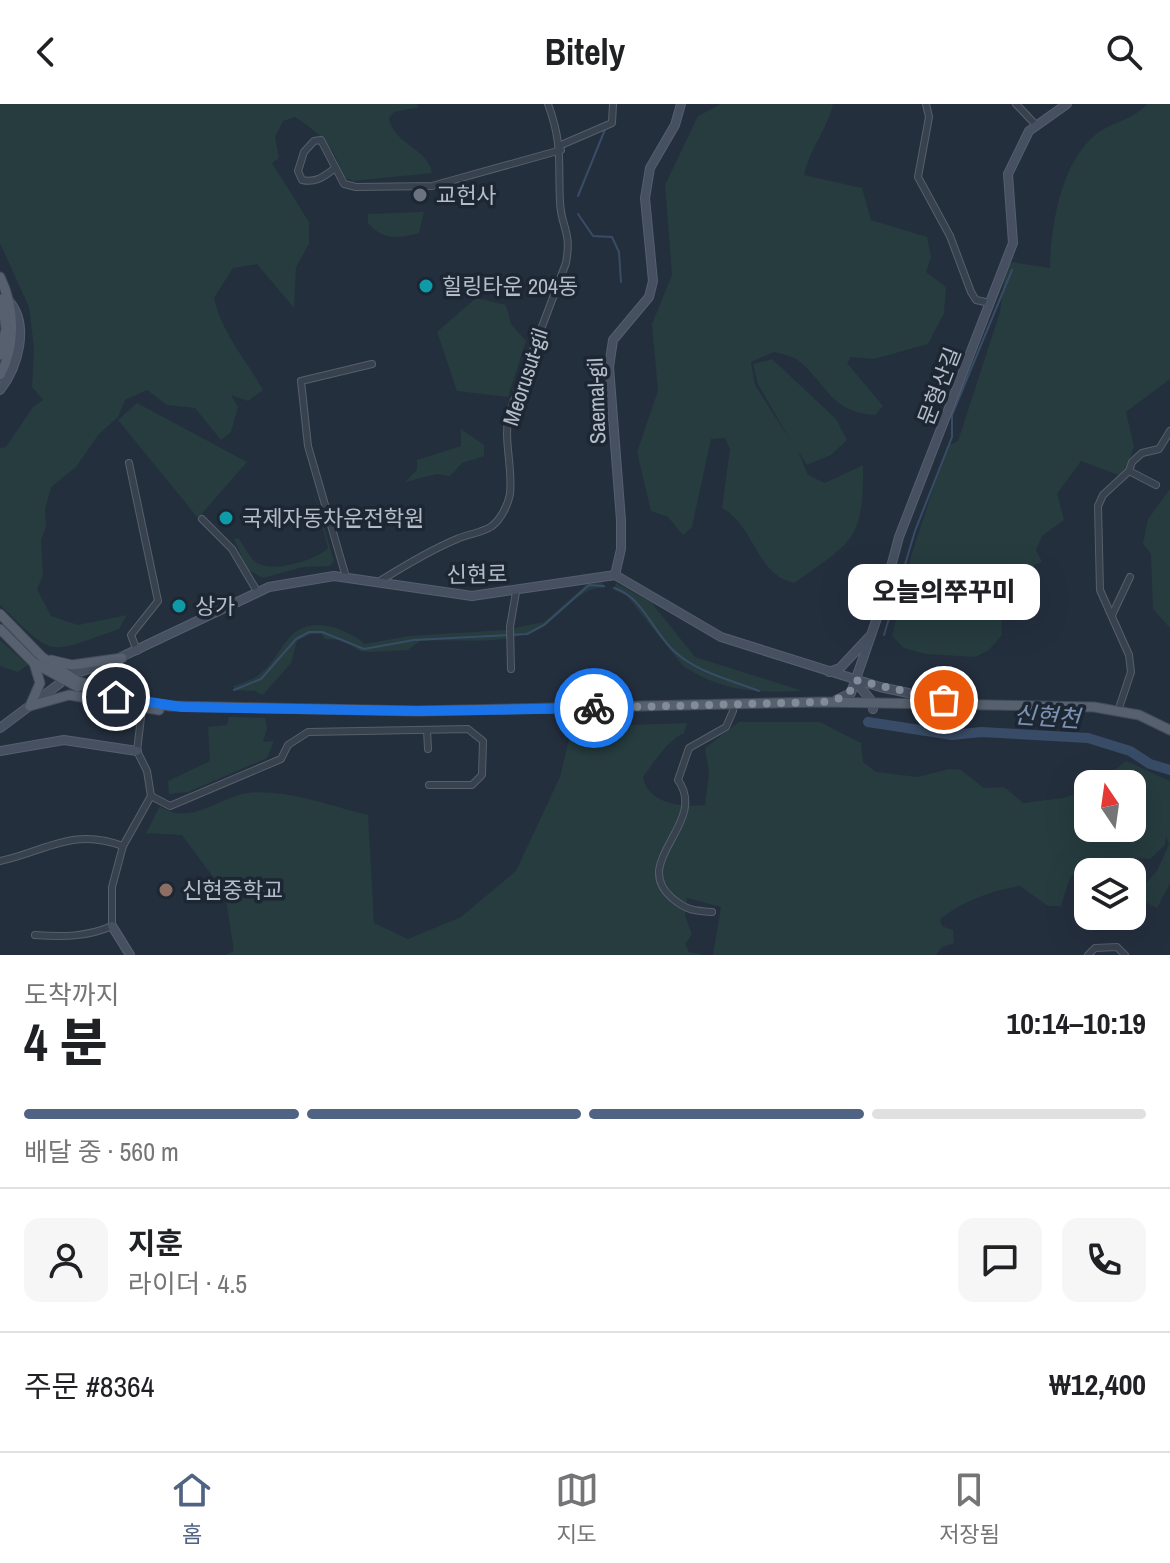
<!DOCTYPE html>
<html lang="ko">
<meta charset="utf-8">
<style>
body{margin:0;font-family:"Archivo Narrow","Noto Sans KR",sans-serif;background:#f6f6f6;color:#202124;height:100vh;display:flex;flex-direction:column;font-size:30px;white-space:nowrap}
*{box-sizing:border-box;margin:0}
p{font-size:26px;color:#757577}
.icon{flex:none;width:44px;height:44px;fill:none;stroke:currentColor;stroke-width:2;stroke-linecap:round;stroke-linejoin:round}
.map{position:relative;height:851px;overflow:hidden}
.sheet{display:flex;flex-direction:column;background:#fff;flex:1}
.sheet>*{flex:none}
.needle{width:52px;rotate:347deg}
.fabs{position:absolute;left:1074px;top:666px;display:grid;gap:16px}
.fabs a{display:grid;place-items:center;width:72px;height:72px;border-radius:16px;background:#fff;box-shadow:0 8px 32px #0002;font-size:40px}
.pin{position:absolute;display:grid;place-items:center;width:68px;height:68px;color:#fff;margin:-34px;border:4px solid #fff;border-radius:50%;box-shadow:0 2px 8px #0007}
.courier{position:absolute;display:grid;place-items:center;width:80px;height:80px;margin:-40px;border:6px solid #1a73e8;border-radius:50%;background:#fff;color:#222;box-shadow:0 2px 10px #0007}
.bubble{position:absolute;height:56px;border-radius:16px;background:#fff;box-shadow:0 8px 32px #0002;font-size:26px;font-weight:800;line-height:56px;text-align:center}
.headline em{font-style:normal;font-weight:800}
.headline div{display:flex;flex-direction:column-reverse}
.headline{display:flex;align-items:center;justify-content:space-between;height:136px;padding:0 24px}
h1{font-size:52px;font-weight:800;line-height:60px}
.bar{display:grid;grid-template-columns:repeat(4,1fr);gap:12px 8px;align-content:center;height:96px;padding:0 24px}
.bar i{height:10px;border-radius:6px;background:#e0e0e0}
.bar .active{background:#506383}
.bar p{grid-column:span 4}
.line{display:flex;align-items:center;gap:20px;padding:0 24px;border-top:2px solid #e0e0e0}
.line div{flex:1}
.round{display:grid;place-items:center;flex:none;width:84px;height:84px;border-radius:16px;background:#f6f6f6}
header{display:flex;justify-content:space-between;align-items:center;height:104px;padding:0 24px;background:#fff;font-size:36px;font-weight:800}
.dock{display:flex;justify-content:space-around;align-items:center;height:112px;border-top:2px solid #e0e0e0;background:#fff;font-size:22px;color:#757577}
.dock a{display:grid;justify-items:center;gap:4px}
.dock .active{color:#506383}
.map>svg:first-child{display:block}
.green{fill:#263c3f}
.lines{fill:none;stroke-linecap:round;stroke-linejoin:round}
.stream{stroke:#394c67;stroke-width:2}
.river{stroke:#394c67;stroke-width:10}
.street-casing{stroke:#565f6c;stroke-width:8}
.secondary-casing{stroke:#565f6c;stroke-width:10}
.primary-casing{stroke:#414a57;stroke-width:11}
.street{stroke:#38414e;stroke-width:6}
.secondary{stroke:#465061;stroke-width:8}
.primary{stroke:#56606e;stroke-width:9}
.done{stroke:#828b98;stroke-width:8;stroke-dasharray:0 14.4}
.route{stroke:#1a73e8;stroke-width:10}
.worship-dot{fill:#6b7280;stroke:#1d2633;stroke-width:3}
.culture-dot{fill:#0f9aa8;stroke:#1d2633;stroke-width:3}
.education-dot{fill:#8d6e63;stroke:#1d2633;stroke-width:3}
.labels{text-anchor:middle;dominant-baseline:central;stroke-width:7;stroke-linejoin:round;paint-order:stroke}
.poi-label{font-size:22px;fill:#b4bcc9;stroke:#1d2633;text-anchor:start}
.street-label{font-size:22px;fill:#b4bcc9;stroke:#1d2633}
.water-label{font-size:24px;font-style:italic;fill:#7c92b1;stroke:#1d2633}
</style>
<header><svg class="icon" aria-label="back" viewBox="0 0 24 24"><path d="M15 5l-7 7 7 7"/></svg>Bitely<svg class="icon" aria-label="search" viewBox="0 0 24 24"><circle cx="10" cy="10" r="6"/><path d="M15 15l6 6"/></svg></header>
<div class="map">
<svg width="1170" height="851" viewBox="0 0 1170 851">
<rect width="100%" height="100%" fill="#242f3e"/>
<!-- green -->
<g class="green">
<path d="M0 0H416L419 3 394 8 389 14C394 41 428 44 432 69L353 77 343 73C335 43 321 30 295 13L283 17 275 33 279 54 272 59 309 118V140L296 163 294 204 257 160 233 164 214 194C222 230 246 255 263 286L248 297 231 291 238 303 231 328 221 336 195 304 167 301 147 286 125 296 118 313 99 330 76 363 51 383 45 406 46 423 41 436 43 471 37 485 51 512 78 521 127 511 119 525C46 550 57 556 0 501V344L6 343 33 303 43 296 32 283 34 244 29 203 0 139Z"/>
<path d="M721 0H833C827 26 810 44 804 71L862 84 871 116 927 133 931 153 926 168 946 183 944 209 928 240 874 255 851 253 847 259 883 302 875 311C830 308 828 281 799 257 793 252 782 250 774 248L751 258 755 281 790 336 758 280 753 260 772 255 836 315 847 336 831 351 807 361 798 347 808 371 825 379 863 361C864 437 852 438 794 479 755 470 756 423 722 404L730 345 725 334 711 335 692 423 683 431 668 413 651 407 637 348 658 287 652 220 672 171 665 81 698 12Z"/>
<path d="M1147 0H1170V275L1126 308 1134 343 1125 367 1118 371 1081 357 1057 390 1064 416 1042 432 1036 446 1042 458 1034 461 1029 499 1006 488 1001 508 1002 531 989 546 975 553 925 550 904 544 892 532 911 452 947 342 958 337 1000 208 1005 165 1012 158 1050 164C1051 121 1060 62 1094 32 1110 18 1132 17 1147 0Z"/>
<path d="M424 108 419 129C399 135 382 136 368 119V110Z"/>
<polygon points="476,194 506,201 511,220 526,237 508,293 457,287 437,228"/>
<polygon points="137,299 247,358 198,414 118,316"/>
<polygon points="461,325 484,341 484,352 462,359 450,372 437,370 405,378 417,366 417,356 461,342"/>
<path d="M310 376 334 457 330 462 303 463 263 474 248 466 234 435 238 434C244 441 249 454 257 459 273 469 317 456 328 444Z"/>
<polygon points="1170,385 1170,524 1153,505 1151,450 1143,440 1148,415"/>
<path d="M602 478 605 484C580 480 560 515 538 525 502 543 459 534 420 537L408 546 370 548 360 547 342 536 325 535 321 530H311L297 537 291 559 263 591 255 587 235 586 233 582C243 578 254 576 262 568 276 557 281 540 294 529 315 512 347 525 365 540L409 532 504 526 544 518 587 480Z"/>
<path d="M616 479 651 498 695 553 803 587C758 589 721 588 682 561L627 492 614 486Z"/>
<polygon points="0,536 28,561 18,568 0,562"/>
<polygon points="229,613 265,614 267,624 263,638 274,637 267,654 188,688 169,690 168,677 210,657 208,623 227,621"/>
<path d="M739 618H820L861 639 863 658 876 668 918 673 949 665 961 666 984 684 1004 683 1023 699 1063 694 1088 686V724H1132V680H1098L1126 657 1170 677V779L1157 804 1139 795 1146 779 1157 767 1169 740 1166 732 1165 741 1150 755C1126 750 1105 770 1080 762L1070 774 1061 802H1048L1020 782C990 787 964 797 940 815L942 822 953 826 954 839 942 843 936 851H713L721 803 687 794 685 812 692 830 685 840 689 848 705 851H225L234 847 225 789 182 731 146 729 160 702C189 723 217 694 247 689 285 684 331 702 368 711L374 819 408 835 461 813 516 767 560 673 572 623 687 619 684 629C667 637 654 658 643 673 648 700 683 704 705 701L709 669 705 644Z"/>
</g>
<g class="lines">
<!-- stream -->
<g class="stream">
<polyline points="578,92 606,23"/>
<polyline points="578,110 593,132 612,133 619,148 621,178"/>
<path d="M614 484C642 492 653 528 674 547 696 568 731 576 759 587"/>
<polyline points="884,531 915,427 952,333 952,311 1012,166"/>
<polyline points="234,586 261,575 296,535 309,528 322,528 364,545 414,536 527,530 544,521 589,481 604,482"/>
</g>
<!-- river -->
<polyline class="river" points="868,618 952,631 981,628 1088,634 1130,647 1150,660 1170,666"/>
<!-- street casing -->
<g class="street-casing">
<g id="street">
<polyline points="926,0 929,13 918,73 950,132 971,188 976,196 990,199"/>
<polyline points="1016,0 1035,20"/>
<polyline points="561,41 612,19 613,0"/>
<path d="M334 65C323 73 316 79 302 76L298 67 304 48 314 37 321 36 344 80 356 83 432 82 561 46"/>
<polyline points="129,359 158,497 131,531 137,547"/>
<polyline points="1129,367 1156,381"/>
<polyline points="202,415 232,445 258,489"/>
<polyline points="346,473 308,342 301,277 372,260"/>
<path d="M380 477C404 462 430 446 457 435 468 430 482 429 492 422 501 415 508 401 510 390 513 363 503 336 509 310L566 159C572 126 561 124 560 98 558 57 563 41 548 0"/>
<polyline points="1112,511 1130,473"/>
<polyline points="511,565 510,523 516,488"/>
<polyline points="1118,607 1131,568 1129,551 1100,486 1098,402 1103,391 1129,367 1132,358 1142,349 1159,345 1170,327"/>
<polyline points="427,626 428,645"/>
<polyline points="151,692 170,702 281,655 288,641 308,628 468,625 483,637 482,671 472,681 429,681"/>
<path d="M0 757C47 747 72 723 123 742"/>
<path d="M712 808C694 807 686 806 672 794 629 757 709 719 678 676L689 644 726 623 733 607"/>
<path d="M35 831C63 833 87 833 112 822V783L123 742 151 692 147 667 137 647 142 605"/>
<polyline points="1088,851 1095,844 1117,843 1125,851"/>
</g>
</g>
<!-- secondary casing -->
<g class="secondary-casing">
<g id="secondary">
<path d="M0 286C18 263 30 221 9 197"/>
<polyline points="615,471 621,445 621,416 609,263 613,236 649,193 653,177 645,94 650,64 675,21 681,0"/>
<polyline points="119,554 269,483 334,472 472,492 615,471 721,533 880,583 946,597"/>
<polyline points="829,568 840,564 869,533"/>
<polyline points="855,577 874,600 873,605"/>
<polyline points="836,596 851,589 878,511 899,433 1013,139 1008,70 1029,27 1067,0"/>
<polyline points="0,624 71,571 106,559"/>
<polyline points="0,647 64,636 137,647"/>
<polyline points="112,822 130,851"/>
</g>
</g>
<!-- primary casing -->
<g class="primary-casing">
<g id="primary">
<path d="M0 173C14 202 17 241 0 271"/>
<polyline points="0,251 6,225 2,195"/>
<polyline points="0,510 42,553 75,576 124,595 170,602 418,607 823,598 1094,603 1139,611 1170,626"/>
<polyline points="0,525 34,559 78,583"/>
<polyline points="51,556 72,561 122,554"/>
<polyline points="116,593 106,576 107,566 121,554"/>
<polyline points="30,602 69,591 159,606"/>
<polyline points="30,602 40,579 34,559"/>
</g>
</g>
<!-- street -->
<use href="#street" class="street"/>
<!-- secondary -->
<use href="#secondary" class="secondary"/>
<!-- primary -->
<use href="#primary" class="primary"/>
</g>
<g class="lines">
<!-- done -->
<path class="done" d="M594 604 823 598C841 594 850 594 855 576L944 596"/>
<!-- route -->
<polyline class="route" points="116,593 182,603 418,607 594,604"/>
</g>
<!-- markers -->
<circle class="worship-dot" cx="420" cy="91" r="8"/>
<g class="culture-dot">
<circle cx="426" cy="182" r="8"/>
<circle cx="226" cy="414" r="8"/>
<circle cx="179" cy="502" r="8"/>
</g>
<circle class="education-dot" cx="166" cy="786" r="8"/>
<g class="labels">
<!-- poi labels -->
<g class="poi-label">
<text x="436" y="91">교헌사</text>
<text x="442" y="182">힐링타운 204동</text>
<text x="242" y="414">국제자동차운전학원</text>
<text x="195" y="502">상가</text>
<text x="182" y="786">신현중학교</text>
</g>
<!-- street labels -->
<g class="street-label">
<text transform="translate(525 273) rotate(-72)">Meorusut-gil</text>
<text transform="translate(939 282) rotate(-69)">문형산길</text>
<text transform="translate(596 297) rotate(-92)">Saemal-gil</text>
<text transform="translate(477 470) rotate(-1)">신현로</text>
</g>
<!-- water labels -->
<g class="water-label">
<text transform="translate(1047 612) rotate(4)">신현천</text>
</g>
</g>
</svg>
<div class="fabs">
<a><svg class="needle" viewBox="-14 -14 28 28"><path d="M0-13l5 13h-10z" fill="#e53935"/><path d="M0 13l5-13h-10z" fill="#757577"/></svg></a>
<a><svg class="icon" aria-label="layers" viewBox="0 0 24 24"><path d="M12 4l9 5-9 5-9-5zM3 14l9 5 9-5"/></svg></a>
</div>
<div class="pin" style="left:944px;top:596px;background:#ea580c"><svg class="icon" aria-label="bag" viewBox="0 0 24 24"><path d="M5 8h14l-1 12H6zM9 8a3 3 0 0 1 6 0"/></svg></div>
<div class="pin" style="left:116px;top:593px;background:#1f2937"><svg class="icon" aria-label="home" viewBox="0 0 24 24"><path d="M3 11l9-7 9 7M6 9v11h12V9"/></svg></div>
<div class="courier" style="left:594px;top:604px"><svg class="icon" aria-label="bike" viewBox="0 0 24 24"><circle cx="6" cy="16" r="4"/><circle cx="18" cy="16" r="4"/><path d="M6 16l4-8h5l3 8M10 8l3 8H6M13 5h3"/></svg></div>
<div class="bubble" style="left:848px;top:460px;width:192px">오늘의쭈꾸미</div>
</div>
<section class="sheet">
<div class="headline"><div><h1>4 분</h1><p>도착까지</p></div><em>10:14–10:19</em></div>
<div class="bar"><i class="active"></i><i class="active"></i><i class="active"></i><i></i><p>배달 중 · 560 m</p></div>
<div class="line" style="height:144px"><a class="round"><svg class="icon" aria-label="person" viewBox="0 0 24 24"><circle cx="12" cy="8" r="4"/><path d="M4 21q1-7 8-7t8 7"/></svg></a><div><b>지훈</b><p>라이더 · 4.5</p></div><a class="round"><svg class="icon" aria-label="chat" viewBox="0 0 24 24"><path d="M4 5h16v11H9l-5 4z"/></svg></a><a class="round"><svg class="icon" aria-label="phone" viewBox="0 0 24 24"><path d="M5 4h4l2 5-3 2q2 4 5 5l2-3 5 2v4C11 20 4 13 5 4z"/></svg></a></div>
<div class="line" style="height:104px"><div>주문 #8364</div><b>₩12,400</b></div>
</section>
<nav class="dock">
<a class="active"><svg class="icon" aria-label="home" viewBox="0 0 24 24"><path d="M3 11l9-7 9 7M6 9v11h12V9"/></svg>홈</a>
<a><svg class="icon" aria-label="map" viewBox="0 0 24 24"><path d="M3 6l6-2 6 2 6-2v14l-6 2-6-2-6 2zM9 4v14M15 6v14"/></svg>지도</a>
<a><svg class="icon" aria-label="saved" viewBox="0 0 24 24"><path d="M7 4h10v16l-5-4-5 4z"/></svg>저장됨</a>
</nav>
